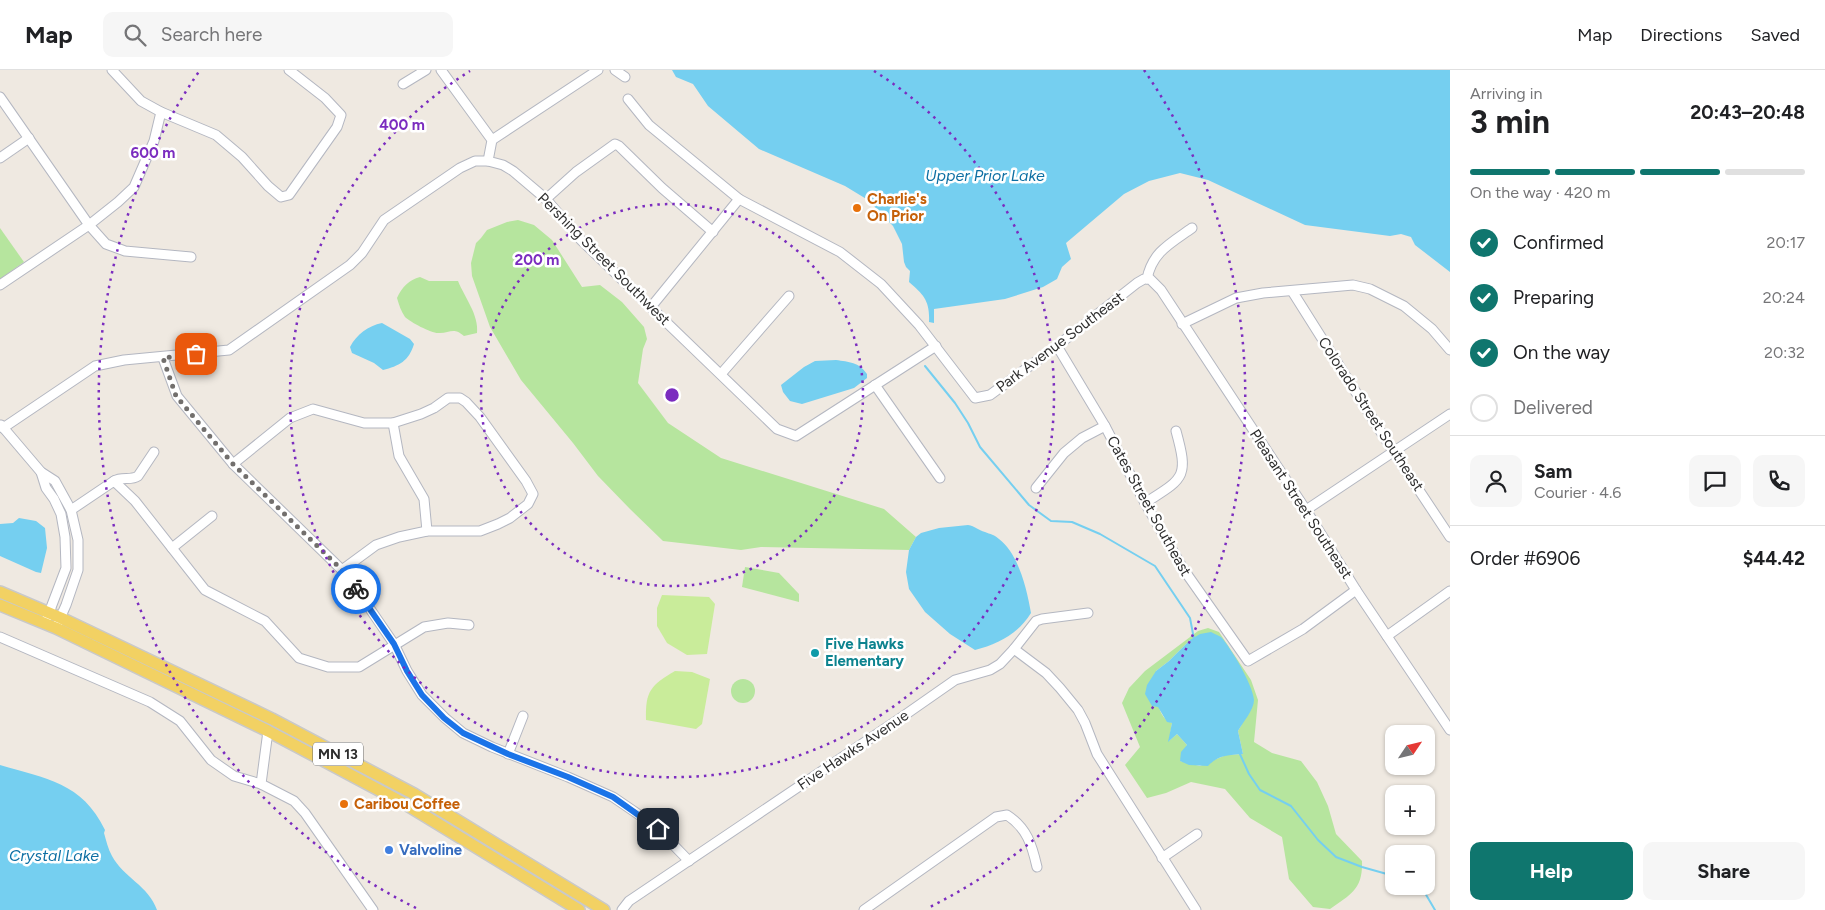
<!DOCTYPE html>
<meta charset="utf-8">
<style>
body{margin:0;font-family:Figtree,sans-serif;background:#f6f6f6;color:#202124;height:100vh;display:flex;flex-direction:column;font-size:19px;white-space:nowrap}
*{box-sizing:border-box;margin:0}
p{font-size:16px;color:#757577}
.icon{flex:none;width:28px;height:28px;fill:none;stroke:currentColor;stroke-width:2;stroke-linecap:round;stroke-linejoin:round}
.map{position:relative;flex:1;overflow:hidden}
.sheet{display:flex;flex-direction:column;background:#fff;width:375px}
.sheet>*{flex:none}
.needle{width:32px;rotate:55deg}
.fabs{position:absolute;left:1385px;top:655px;display:grid;gap:10px}
.fabs a{display:grid;place-items:center;width:50px;height:50px;border-radius:10px;background:#fff;box-shadow:0 1px 4px #0004;font-size:25px}
.pin{position:absolute;display:grid;place-items:center;width:42px;height:42px;color:#fff;margin:-21px;border-radius:10px;box-shadow:0 2px 8px #0006}
.courier{position:absolute;display:grid;place-items:center;width:50px;height:50px;margin:-25px;border:4px solid #1a73e8;border-radius:50%;background:#fff;color:#222;box-shadow:0 1px 6px #0007}
.summary em{font-style:normal;font-weight:700}
.summary div{display:flex;flex-direction:column-reverse}
.summary{display:flex;align-items:center;justify-content:space-between;height:85px;padding:0 20px}
h1{font-size:32px;font-weight:700;line-height:38px}
.bar{display:grid;grid-template-columns:repeat(4,1fr);gap:8px 5px;align-content:center;height:60px;padding:0 20px}
.bar i{height:6px;border-radius:4px;background:#e0e0e0}
.bar .active{background:#0f766e}
.bar p{grid-column:span 4}
.line{display:flex;align-items:center;gap:12px;padding:0 20px;border-top:1px solid #e0e0e0}
.line div{flex:1}
.round{display:grid;place-items:center;flex:none;width:52px;height:52px;border-radius:10px;background:#f6f6f6}
ol{padding:0 20px;list-style:none}
li{display:flex;align-items:center;gap:15px;height:55px}
li p{margin-inline-start:auto}
li .icon{padding:5px;border-radius:50%;background:#0f766e;color:#fff;stroke-width:4}
li:last-child{color:#757577}
li i{width:28px;height:28px;border:2px solid #e0e0e0;border-radius:50%}
.cta{display:flex;gap:10px;margin-top:auto;padding:10px 20px}
.cta a{flex:1;height:58px;border-radius:10px;background:#0f766e;color:#fff;font-size:20px;font-weight:700;line-height:58px;text-align:center}
.cta a+a{background:#f6f6f6;color:#202124}
header{display:flex;align-items:center;gap:30px;box-sizing:border-box;height:70px;padding:0 25px;background:#fff;border-bottom:1px solid #e0e0e0}
header strong{font-size:24px}
nav{display:flex;gap:28px;margin-inline-start:auto;font-size:18px}
.search{width:350px;height:45px;background:#f6f6f6;display:flex;align-items:center;gap:12px;box-sizing:border-box;padding:0 18px;border-radius:10px;color:#757577;font-size:19px}
main{display:flex;flex:1;min-height:0}
.map>svg:first-child{display:block}
.green{fill:#b6e59e;fill-rule:evenodd}
.pitch{fill:#c9ec9a}
.water{fill:#75cff0}
.lines{fill:none;stroke-linecap:round;stroke-linejoin:round}
.stream{stroke:#75cff0;stroke-width:2}
.minor-casing{stroke:#b4b7c1;stroke-width:11}
.major-casing{stroke:#c9c9c9;stroke-width:14}
.minor{stroke:#fff;stroke-width:9}
.major{stroke:#f2d163;stroke-width:11}
.done{stroke:#726f6d;stroke-width:5;stroke-dasharray:0 9}
.route{stroke:#1a73e8;stroke-width:6}
.ring{fill:none;stroke:#7b2cbf;stroke-width:2.5;stroke-dasharray:2.5 5}
.food-dot{fill:#e8710a;stroke:#fff;stroke-width:2}
.culture-dot{fill:#0f9aa8;stroke:#fff;stroke-width:2}
.shop-dot{fill:#3f7fe0;stroke:#fff;stroke-width:2}
.labels{text-anchor:middle;dominant-baseline:central;stroke-width:5;stroke-linejoin:round;paint-order:stroke}
.shield{fill:#fff;stroke:#6d6d6d;stroke-width:1}
.shield-label{font-size:14px;font-weight:bold;fill:#2e2e2e}
.food-label{font-size:15px;font-weight:bold;fill:#c56008;stroke:#fff;text-anchor:start}
.street-label{font-size:15px;fill:#2e2e2e;stroke:#fff}
.culture-label{font-size:15px;font-weight:bold;fill:#0d838f;stroke:#fff;text-anchor:start}
.shop-label{font-size:15px;font-weight:bold;fill:#366cbe;stroke:#fff;text-anchor:start}
.water-label{font-size:16px;font-style:italic;fill:#0d6fa3;stroke:#fff}
.centre{fill:#7b2cbf;stroke:#fff;stroke-width:2.5}
.ring-label{font-size:15px;text-anchor:middle;font-weight:bold;fill:#7b2cbf;stroke:#fff;stroke-width:5;stroke-linejoin:round;paint-order:stroke}
</style>
<header>
<strong>Map</strong>
<div class="search"><svg class="icon" aria-label="search" viewBox="0 0 24 24"><circle cx="10" cy="10" r="6"/><path d="M15 15l6 6"/></svg>Search here</div>
<nav><a>Map</a><a>Directions</a><a>Saved</a></nav>
</header>
<main>
<div class="map">
<svg width="1450" height="840" viewBox="0 0 1450 840">
<rect width="100%" height="100%" fill="#efe9e1"/>
<!-- green -->
<g class="green">
<polygon points="518,150 534,155 552,170 582,217 600,215 622,232 644,257 647,269 643,279 638,313 668,353 721,388 884,439 916,467 909,480 761,477 741,480 663,471 630,439 598,406 573,373 521,310 490,257 472,206 471,193 476,173 481,168 487,160 507,152"/>
<polygon points="0,158 24,192 0,209"/>
<path d="M420 207 429 211H458C465 228 479 245 477 263L464 266C453 256 449 264 438 263 431 263 410 252 405 247 401 241 399 235 397 228 402 217 409 210 420 207Z"/>
<polygon points="745,497 779,503 799,524 799,532 742,517"/>
<path d="M1208 558 1219 562 1251 610 1258 630 1254 672 1272 683 1301 691 1317 712 1328 736 1336 764 1362 791C1363 819 1351 824 1330 839L1313 837 1289 809 1282 767 1250 748 1225 719 1191 712 1166 723 1147 728 1125 695 1140 677 1122 633 1129 618 1145 601 1198 561ZM1190 570 1242 654 1238 661 1243 684 1226 685 1200 696 1180 691 1187 675 1177 664 1169 671 1172 653C1154 647 1157 617 1156 601L1169 591Z"/>
<circle cx="743" cy="621" r="12"/>
</g>
<!-- pitch -->
<g class="pitch">
<polygon points="662,525 709,527 715,534 707,584 687,585 667,573 657,556 657,538"/>
<path d="M675 601 692 602 710 609 702 654 696 659 646 650C645 621 651 615 675 601Z"/>
</g>
<!-- water -->
<g class="water">
<path d="M672 0H1450V202L1415 175 1411 167 1401 164 1390 166 1305 155 1208 110 1180 103 1149 111 1124 124 1066 173 1071 189 1062 197 1057 209 1043 217 1005 229 934 239V253L929 252C930 231 924 225 909 212L910 201 906 197 904 192 902 174 893 156 868 130 845 116 759 79 708 36 693 14 676 7Z"/>
<path d="M382 253 410 269 414 274C409 291 399 296 383 300L374 293 352 283 350 277C357 264 368 256 382 253Z"/>
<path d="M836 290C849 292 859 292 867 304V308L854 318 802 334 790 331 783 322 781 315 804 297 815 291Z"/>
<polygon points="19,448 36,451 45,458 47,478 41,503 36,502 0,486 0,454 13,453"/>
<path d="M968 455C975 456 978 460 985 462 990 464 995 465 999 469 1019 484 1027 520 1031 543 1018 564 998 574 975 580L950 564 925 542 909 519 906 502 909 480 916 467 921 463 939 458Z"/>
<path d="M1211 562C1214 564 1218 565 1221 567 1231 578 1253 615 1254 630 1254 640 1243 652 1238 661L1243 684C1229 685 1218 685 1208 696L1189 695 1180 691 1181 682 1187 675 1177 664 1168 672 1172 653 1167 652 1158 637 1152 636 1145 624 1147 615 1156 601 1169 591 1190 570 1200 564Z"/>
<path d="M0 695C46 709 82 712 105 760L104 763C106 770 108 779 112 786 123 807 149 816 157 840H0Z"/>
</g>
<g class="lines">
<!-- stream -->
<g class="stream">
<polyline points="925,296 955,333 968,353 980,377 1029,435 1051,451 1072,452 1100,464 1155,496 1190,548 1194,569"/>
<polyline points="1239,682 1249,704 1260,720 1291,736 1318,770 1336,787 1362,797 1394,806"/>
<polyline points="1414,816 1425,823 1435,840"/>
</g>
<!-- minor casing -->
<g class="minor-casing">
<g id="minor">
<polyline points="112,0 141,31 161,42 216,65 242,87 268,116 281,127 289,125 337,57 341,45 325,28 289,0"/>
<polyline points="441,0 492,70 488,91 503,95 513,101 546,129 581,170 777,359 796,366 936,276"/>
<polyline points="615,0 625,7"/>
<polyline points="403,14 426,0"/>
<polyline points="0,27 89,155 106,174 125,181 191,187"/>
<polyline points="628,29 649,55 739,129 840,182 881,214 919,255 975,328 990,325 1057,276 1137,213 1144,209 1150,209 1161,220 1306,440 1356,520 1450,660"/>
<polyline points="492,70 598,0"/>
<polyline points="0,88 29,68"/>
<polyline points="546,129 576,102 615,74 619,76 662,118 713,162"/>
<path d="M1147 209C1152 182 1171 173 1192 158"/>
<polyline points="0,215 89,155 118,132 134,117 154,71 161,42"/>
<polyline points="1292,221 1393,381 1450,467"/>
<polyline points="651,237 739,129"/>
<polyline points="1182,254 1236,228 1263,223 1353,215 1370,219 1404,236 1432,259 1450,280"/>
<polyline points="1057,276 1105,356 1145,433 1184,500 1248,591 1303,559 1356,520"/>
<polyline points="163,288 177,326 233,394 342,500 366,533 394,574 407,601 422,625 445,648 463,663 492,677 568,707 613,727 654,755 689,791"/>
<polyline points="721,304 789,226"/>
<polyline points="875,315 940,408"/>
<polyline points="393,353 399,386 424,429 427,461"/>
<polyline points="1,355 41,402 55,411 71,440 78,470 78,500 66,535 58,553"/>
<polyline points="3,358 95,296 124,290 229,280 350,195 362,183 384,150 460,98 475,91 488,91"/>
<polyline points="233,394 290,348 313,339 364,353 393,353 421,344 434,338 448,328 460,328 466,332 480,347 526,411 533,424 528,434 510,448 498,454 480,461 427,461 399,467 376,475 342,500"/>
<polyline points="41,402 46,418 54,429 61,444 65,467 66,498 47,548"/>
<path d="M114 411C122 406 131 411 138 406L154 382"/>
<polyline points="1036,418 1064,383 1082,368 1105,356"/>
<path d="M1145 433C1184 408 1189 408 1176 361"/>
<polyline points="71,440 114,411 135,431 205,520 265,551 299,588 328,597 359,597 424,557 448,553 469,555"/>
<polyline points="1306,440 1450,344"/>
<polyline points="172,478 212,446"/>
<polyline points="1387,566 1450,521"/>
<polyline points="0,567 150,632 180,651 211,690 234,706 261,714"/>
<polyline points="1014,579 1046,603 1060,618 1078,640 1085,653 1097,684 1196,840"/>
<polyline points="268,661 261,714 294,731 305,743 373,840"/>
<polyline points="508,684 523,646"/>
<polyline points="1162,788 1197,764"/>
<polyline points="622,840 629,831 902,647 955,610 990,600 1000,594 1014,579 1036,551 1042,549 1088,543"/>
<path d="M864 840 996 747 1007 745C1027 758 1032 775 1037 797"/>
</g>
</g>
<!-- major casing -->
<g class="major-casing">
<g id="major">
<polyline points="0,522 61,548 272,649 414,724 604,840"/>
<polyline points="0,535 56,558 268,661 407,735 579,840"/>
</g>
</g>
<!-- minor -->
<use href="#minor" class="minor"/>
<!-- major -->
<use href="#major" class="major"/>
</g>
<g class="lines">
<!-- done -->
<polyline class="done" points="196,284 163,288 176,326 233,394 342,500 356,519"/>
<!-- route -->
<polyline class="route" points="356,519 394,574 407,601 422,625 444,648 463,663 508,684 568,707 613,727 658,759"/>
</g>
<!-- distance rings -->
<g class="ring">
<circle cx="672" cy="325" r="191"/>
<path d="M874 1A382 382 0 1 1 470 1"/>
<path d="M416 838A573 573 0 0 1 200 0M1144 0A573 573 0 0 1 928 838"/>
</g>
<!-- markers -->
<g class="food-dot">
<circle cx="857" cy="138" r="5"/>
<circle cx="344" cy="734" r="5"/>
</g>
<circle class="culture-dot" cx="815" cy="583" r="5"/>
<circle class="shop-dot" cx="389" cy="780" r="5"/>
<g class="labels">
<!-- shield labels -->
<rect class="shield" x="313" y="672.5" width="50" height="23" rx="4"/>
<g class="shield-label">
<text x="338" y="684">MN 13</text>
</g>
<!-- food labels -->
<g class="food-label">
<text x="867" y="129">Charlie's<tspan x="867" dy="17">On Prior</tspan></text>
<text x="354" y="734">Caribou Coffee</text>
</g>
<!-- street labels -->
<g class="street-label">
<text transform="translate(604 189) rotate(45)">Pershing Street Southwest</text>
<text transform="translate(1060 272) rotate(-37)">Park Avenue Southeast</text>
<text transform="translate(1371 344) rotate(57)">Colorado Street Southeast</text>
<text transform="translate(1301 434) rotate(57)">Pleasant Street Southeast</text>
<text transform="translate(1149 436) rotate(61)">Cates Street Southeast</text>
<text transform="translate(853 680) rotate(-34)">Five Hawks Avenue</text>
</g>
<!-- culture labels -->
<g class="culture-label">
<text x="825" y="574">Five Hawks<tspan x="825" dy="17">Elementary</tspan></text>
</g>
<!-- shop labels -->
<g class="shop-label">
<text x="399" y="780">Valvoline</text>
</g>
<!-- water labels -->
<g class="water-label">
<text x="985" y="105">Upper Prior Lake</text>
<text x="54" y="785">Crystal Lake</text>
</g>
</g>
<circle cx="672" cy="325" r="8" class="centre"/>
<g class="ring-label">
<text x="402" y="60">400 m</text>
<text x="153" y="88">600 m</text>
<text x="537" y="195">200 m</text>
</g>
</svg>
<div class="fabs">
<a><svg class="needle" viewBox="-14 -14 28 28"><path d="M0-13l5 13h-10z" fill="#e53935"/><path d="M0 13l5-13h-10z" fill="#757577"/></svg></a>
<a>+</a>
<a>−</a>
</div>
<div class="pin" style="left:196px;top:284px;background:#ea580c"><svg class="icon" aria-label="bag" viewBox="0 0 24 24"><path d="M5 8h14l-1 12H6zM9 8a3 3 0 0 1 6 0"/></svg></div>
<div class="pin" style="left:658px;top:759px;background:#1f2937"><svg class="icon" aria-label="home" viewBox="0 0 24 24"><path d="M3 11l9-7 9 7M6 9v11h12V9"/></svg></div>
<div class="courier" style="left:356px;top:519px"><svg class="icon" aria-label="bike" viewBox="0 0 24 24"><circle cx="6" cy="16" r="4"/><circle cx="18" cy="16" r="4"/><path d="M6 16l4-8h5l3 8M10 8l3 8H6M13 5h3"/></svg></div>
</div>
<section class="sheet">
<div class="summary"><div><h1>3 min</h1><p>Arriving in</p></div><em>20:43–20:48</em></div>
<div class="bar"><i class="active"></i><i class="active"></i><i class="active"></i><i></i><p>On the way · 420 m</p></div>
<ol>
<li><svg class="icon" aria-label="check" viewBox="0 0 24 24"><path d="M5 12l5 5 9-10"/></svg>Confirmed<p>20:17</p></li>
<li><svg class="icon" aria-label="check" viewBox="0 0 24 24"><path d="M5 12l5 5 9-10"/></svg>Preparing<p>20:24</p></li>
<li><svg class="icon" aria-label="check" viewBox="0 0 24 24"><path d="M5 12l5 5 9-10"/></svg>On the way<p>20:32</p></li>
<li><i></i>Delivered</li>
</ol>
<div class="line" style="height:90px"><a class="round"><svg class="icon" aria-label="person" viewBox="0 0 24 24"><circle cx="12" cy="8" r="4"/><path d="M4 21q1-7 8-7t8 7"/></svg></a><div><b>Sam</b><p>Courier · 4.6</p></div><a class="round"><svg class="icon" aria-label="chat" viewBox="0 0 24 24"><path d="M4 5h16v11H9l-5 4z"/></svg></a><a class="round"><svg class="icon" aria-label="phone" viewBox="0 0 24 24"><path d="M5 4h4l2 5-3 2q2 4 5 5l2-3 5 2v4C11 20 4 13 5 4z"/></svg></a></div>
<div class="line" style="height:65px"><div>Order #6906</div><b>$44.42</b></div>
<div class="cta"><a>Help</a><a>Share</a></div>
</section>
</main>
